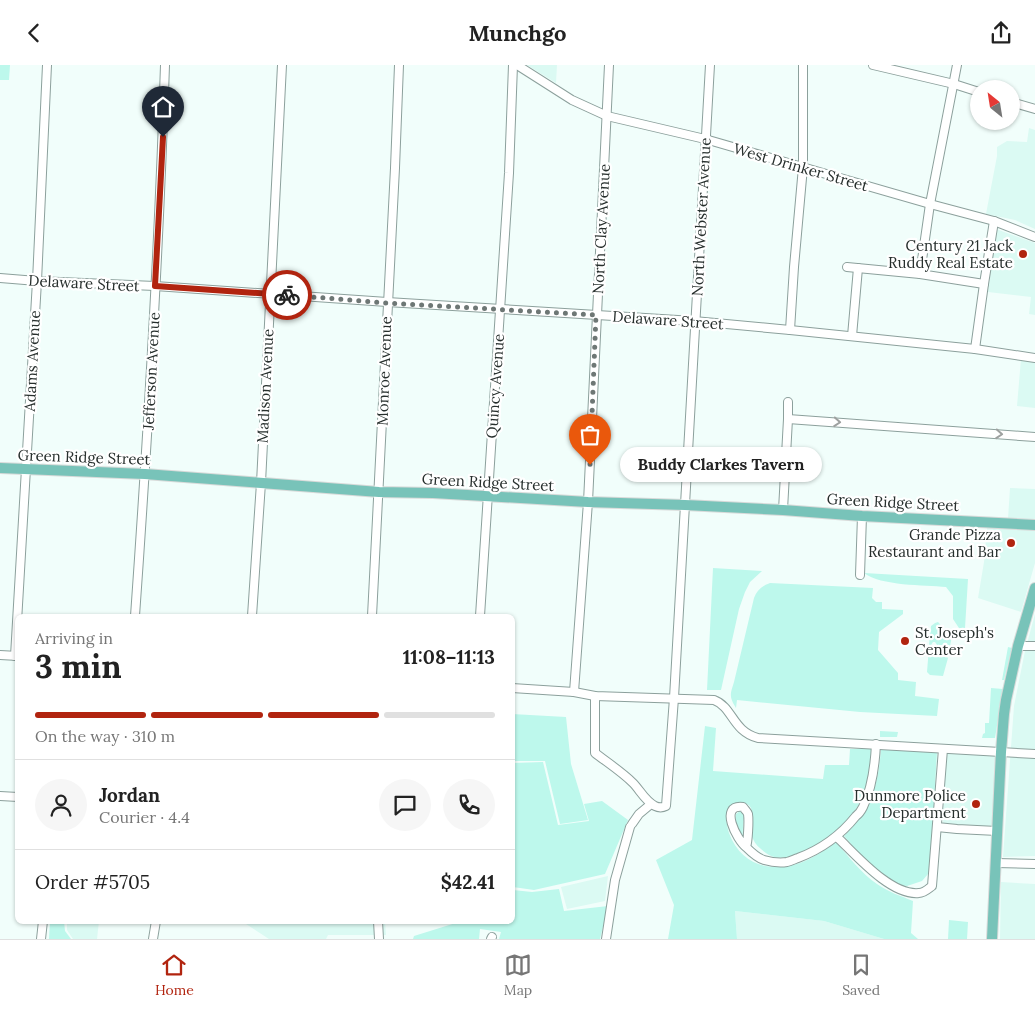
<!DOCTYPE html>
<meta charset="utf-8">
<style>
body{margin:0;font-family:Lora,serif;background:#f6f6f6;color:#222;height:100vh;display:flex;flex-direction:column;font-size:19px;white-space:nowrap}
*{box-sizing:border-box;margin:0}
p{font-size:16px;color:#767676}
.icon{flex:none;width:28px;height:28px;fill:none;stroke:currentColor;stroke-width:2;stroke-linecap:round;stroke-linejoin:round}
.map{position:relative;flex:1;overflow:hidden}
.details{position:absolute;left:15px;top:549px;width:500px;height:310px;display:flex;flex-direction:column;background:#fff;border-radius:8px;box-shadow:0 1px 4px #0004}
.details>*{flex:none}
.needle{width:32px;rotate:330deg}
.fabs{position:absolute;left:970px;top:15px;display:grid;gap:10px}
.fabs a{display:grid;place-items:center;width:50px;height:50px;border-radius:50%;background:#fff;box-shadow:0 1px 4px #0004;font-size:25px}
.pin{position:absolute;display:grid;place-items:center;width:42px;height:42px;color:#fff;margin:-51px -21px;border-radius:50% 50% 50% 0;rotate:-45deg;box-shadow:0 0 5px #0007}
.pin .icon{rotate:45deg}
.courier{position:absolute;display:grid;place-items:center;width:50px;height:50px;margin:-25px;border:4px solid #b1240f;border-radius:50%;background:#fff;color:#222;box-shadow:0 1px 6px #0007}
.bubble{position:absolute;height:35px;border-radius:18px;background:#fff;box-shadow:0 1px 4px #0004;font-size:16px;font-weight:700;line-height:35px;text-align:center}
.summary em{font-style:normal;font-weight:700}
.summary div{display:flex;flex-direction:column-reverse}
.summary{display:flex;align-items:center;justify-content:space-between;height:85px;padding:0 20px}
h1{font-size:32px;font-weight:700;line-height:38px}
.bar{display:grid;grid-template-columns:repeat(4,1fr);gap:8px 5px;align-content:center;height:60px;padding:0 20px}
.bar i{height:6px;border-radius:4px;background:#e0e0e0}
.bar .current{background:#b1240f}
.bar p{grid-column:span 4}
.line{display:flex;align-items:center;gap:12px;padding:0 20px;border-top:1px solid #e0e0e0}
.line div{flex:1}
.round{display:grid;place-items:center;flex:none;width:52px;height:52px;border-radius:26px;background:#f6f6f6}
header{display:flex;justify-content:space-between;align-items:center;height:65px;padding:0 20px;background:#fff;font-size:22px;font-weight:700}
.tabs{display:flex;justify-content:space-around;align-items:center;height:70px;border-top:1px solid #e0e0e0;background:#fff;font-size:14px;color:#767676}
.tabs a{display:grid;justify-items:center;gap:2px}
.tabs .current{color:#b1240f}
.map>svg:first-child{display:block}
.built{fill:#dbfaf3}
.green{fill:#bdf8ec}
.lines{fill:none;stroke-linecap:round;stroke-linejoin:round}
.minor-casing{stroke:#8ca09c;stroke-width:10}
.major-casing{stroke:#d8dad9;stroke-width:12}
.minor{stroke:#fff;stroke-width:8}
.major{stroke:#78c3b9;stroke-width:10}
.oneway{stroke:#9ea1a0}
.done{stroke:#6e7775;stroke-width:5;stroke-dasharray:0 9}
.route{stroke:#b1240f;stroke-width:6}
.poi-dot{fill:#b1240f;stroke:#fff;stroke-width:2}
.labels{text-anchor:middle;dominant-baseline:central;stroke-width:4.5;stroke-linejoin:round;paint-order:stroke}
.street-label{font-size:15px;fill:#272f2d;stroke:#fff}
.poi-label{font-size:15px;fill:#272f2d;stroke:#fff;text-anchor:end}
</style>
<header><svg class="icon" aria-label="back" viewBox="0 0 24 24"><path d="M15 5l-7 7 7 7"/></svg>Munchgo<svg class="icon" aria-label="share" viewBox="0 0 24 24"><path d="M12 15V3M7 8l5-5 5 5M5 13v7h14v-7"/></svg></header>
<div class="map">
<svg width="1035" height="874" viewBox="0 0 1035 874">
<rect width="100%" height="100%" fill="#f1fefb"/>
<!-- built -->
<g class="built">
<polygon points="527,0 557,0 556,18"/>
<polygon points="1029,63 1035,65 1035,164 1015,155 986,149 997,91 997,82 1007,76 1027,77"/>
<polygon points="996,164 1035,178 1035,250 1029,249 1031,232 988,227"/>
<polygon points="1021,294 1035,296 1035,343 1017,341"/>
<polygon points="1010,423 1035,424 1035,498 1021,547 978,533 984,497 988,453 1008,454"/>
<polygon points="1035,549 1035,791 1003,792 1014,641 1025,586"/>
<polygon points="945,684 995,690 993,763 943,759"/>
<polygon points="608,811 605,836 567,844 561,822"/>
<polygon points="1001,817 1035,819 1035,874 1000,874"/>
<polygon points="735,846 824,856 884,874 737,874"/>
<polygon points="67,856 99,856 97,874 73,874 67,865"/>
<polygon points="237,856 385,856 386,870 328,870 326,874 269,874 246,859"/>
</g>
<!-- green -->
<g class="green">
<polygon points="0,0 10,0 9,15 0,15"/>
<polygon points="713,503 762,506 750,517 745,527 739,544 721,625 707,625"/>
<path d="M864 508 968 514 965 563H959L953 554V531L946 522C924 520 881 521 864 508Z"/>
<path d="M770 518 873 523 872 533 876 537H882V544L903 545V549L879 567 878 585 898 608V615L916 617 915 631 939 634 937 651 860 647 737 635 736 643C729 631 730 630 734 617L754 533C757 525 762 521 770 518Z"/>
<polygon points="938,557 949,569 952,571 948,591 946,589 943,581 937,580 935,577 933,577 931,580 929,580 931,561 935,558"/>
<polygon points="929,582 932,582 934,585 937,582 941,583 943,586 943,589 948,593 943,611 930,610 927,607"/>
<polygon points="1008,582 1012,583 1004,615 1002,615"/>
<polygon points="991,623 1003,624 995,673 982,673 983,669 985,668 985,658 989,658"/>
<polygon points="512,649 566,652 571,699 588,755 560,759 545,696 513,696"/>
<path d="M705 661 716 663 713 706 823 714 825 700H849L850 684H871C871 699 870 715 864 729 860 739 853 749 845 757 830 773 792 802 769 790 763 786 756 781 753 774 748 764 760 740 743 738 738 737 733 739 730 743 724 749 727 761 729 768 741 800 769 808 800 798 813 793 825 785 836 777 849 792 861 808 877 819 888 827 901 831 913 836L911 868 918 874H884L824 856 735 846 737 874H668L674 840 656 795 692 775Z"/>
<polygon points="880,666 898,667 897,672 880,672"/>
<path d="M881 684 937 687 930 804 928 809 922 816 907 821 898 820 870 801 844 771C871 743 878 722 881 684Z"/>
<polygon points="543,697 558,760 589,756 584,739 602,736 628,755 605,809 534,825 513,822 513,698"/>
<path d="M740 746 744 749C744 757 742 765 743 774H742L735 756 736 749Z"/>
<polygon points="559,824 564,846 608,841 600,874 499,874 501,867 480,864 479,874 413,874 414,871 462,856 512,856 513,825 532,827"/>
<polygon points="949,855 968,857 967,874 948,874"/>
<polygon points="50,856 64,856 65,866 71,874 49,874"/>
</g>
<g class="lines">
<!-- minor casing -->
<g class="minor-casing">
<g id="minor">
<polyline points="517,0 572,35 607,51 705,74 930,139 994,156 1035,172"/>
<polyline points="873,0 954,19 979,27"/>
<polyline points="1011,37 1035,44"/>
<polyline points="847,202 920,209 984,219"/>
<polyline points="920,209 930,139 957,0"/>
<polyline points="0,213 37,216 155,221 387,237 694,256 790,265 975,284 1035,293"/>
<polyline points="790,265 794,202 803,102 803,0"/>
<polyline points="852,271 858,203"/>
<polyline points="975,284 984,219 994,156"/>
<polyline points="788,354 1035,372"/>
<polyline points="783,445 788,354 788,337"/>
<polyline points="860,510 862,451"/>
<path d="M135 551C148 368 159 184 165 0"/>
<polyline points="252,551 261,418 282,0"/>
<polyline points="372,551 395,103 399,0"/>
<polyline points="480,551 509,108 513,0"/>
<polyline points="1018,581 1035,581"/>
<polyline points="0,590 18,591"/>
<polyline points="15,591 37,216 47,0"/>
<path d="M512 623 574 627 595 631 714 635C733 642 732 666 758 673L1035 689"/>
<polyline points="574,627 588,437 609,0"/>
<path d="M595 631V688C608 698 622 707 633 718 640 725 645 736 655 741 659 743 662 743 666 741L674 633 710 0"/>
<polyline points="0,731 18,732"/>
<polyline points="632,759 639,749 651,739"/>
<polyline points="937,762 957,764 997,766"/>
<path d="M837 772C856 790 891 831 919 828 924 828 928 824 932 821L943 684"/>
<path d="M746 782C737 775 718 739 743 742 745 745 747 746 748 749 749 755 748 777 746 782 751 787 757 793 764 795 771 797 780 798 787 797 791 796 795 794 798 793 822 784 840 771 856 751 859 749 861 746 863 742 872 723 875 700 876 679"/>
<polyline points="996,798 1035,799"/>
<polyline points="378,856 379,874"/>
<polyline points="41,874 43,856"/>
<polyline points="153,874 156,856"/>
<polyline points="491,874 492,872"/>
<polyline points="606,874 615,815 630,762"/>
</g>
</g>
<!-- major casing -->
<g class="major-casing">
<g id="major">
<polyline points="0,403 145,409 379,427 433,428 588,437 685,440 783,445 862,451 1035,460"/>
<polyline points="992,874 1001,687 1004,649 1006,635 1018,581 1035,523"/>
</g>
</g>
<!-- minor -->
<use href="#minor" class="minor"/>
<!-- major -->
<use href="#major" class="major"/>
</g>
<!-- one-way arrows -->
<defs><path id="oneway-chevron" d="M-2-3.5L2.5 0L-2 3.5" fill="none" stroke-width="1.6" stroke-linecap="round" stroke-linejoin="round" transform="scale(1.25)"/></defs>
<g class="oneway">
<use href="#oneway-chevron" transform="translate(837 357) rotate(4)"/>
<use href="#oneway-chevron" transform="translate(999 369) rotate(4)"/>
</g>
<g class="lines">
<!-- done -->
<polyline class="done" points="287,230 387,238 596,250 590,400"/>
<!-- route -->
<polyline class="route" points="163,72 155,221 287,230"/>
</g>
<!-- markers -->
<g class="poi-dot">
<circle cx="1023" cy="189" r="5"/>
<circle cx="1011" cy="478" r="5"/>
<circle cx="905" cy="576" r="5"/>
<circle cx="976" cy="739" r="5"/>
</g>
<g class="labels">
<!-- street labels -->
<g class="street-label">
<text transform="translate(801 102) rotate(16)">West Drinker Street</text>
<text transform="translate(701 152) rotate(-87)">North Webster Avenue</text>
<text transform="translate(601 164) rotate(-87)">North Clay Avenue</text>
<text transform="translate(84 218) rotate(3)">Delaware Street</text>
<text transform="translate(668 255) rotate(4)">Delaware Street</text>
<text transform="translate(32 296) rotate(-87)">Adams Avenue</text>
<text transform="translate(151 306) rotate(-87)">Jefferson Avenue</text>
<text transform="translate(384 306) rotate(-88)">Monroe Avenue</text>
<text transform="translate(265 321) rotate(-87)">Madison Avenue</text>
<text transform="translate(495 321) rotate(-86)">Quincy Avenue</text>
<text transform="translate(84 392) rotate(2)">Green Ridge Street</text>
<text transform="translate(488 417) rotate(3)">Green Ridge Street</text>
<text transform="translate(893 437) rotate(3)">Green Ridge Street</text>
</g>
<!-- poi labels -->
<g class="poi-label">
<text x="1013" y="180">Century 21 Jack<tspan x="1013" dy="17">Ruddy Real Estate</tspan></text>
<text x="1001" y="469">Grande Pizza<tspan x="1001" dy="17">Restaurant and Bar</tspan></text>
<text x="915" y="567" text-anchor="start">St. Joseph's<tspan x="915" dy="17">Center</tspan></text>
<text x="966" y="730">Dunmore Police<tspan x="966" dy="17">Department</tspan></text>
</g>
</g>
</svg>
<div class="fabs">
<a><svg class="needle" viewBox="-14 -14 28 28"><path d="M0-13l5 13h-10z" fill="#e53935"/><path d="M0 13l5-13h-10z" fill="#767676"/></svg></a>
</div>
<div class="pin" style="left:590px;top:400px;background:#ea580c"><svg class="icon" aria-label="bag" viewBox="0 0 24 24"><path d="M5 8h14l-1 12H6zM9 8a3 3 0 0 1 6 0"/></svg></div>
<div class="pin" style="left:163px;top:72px;background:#1f2937"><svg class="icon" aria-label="home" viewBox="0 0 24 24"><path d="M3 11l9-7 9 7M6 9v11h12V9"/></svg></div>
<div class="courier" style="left:287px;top:230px"><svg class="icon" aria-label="bike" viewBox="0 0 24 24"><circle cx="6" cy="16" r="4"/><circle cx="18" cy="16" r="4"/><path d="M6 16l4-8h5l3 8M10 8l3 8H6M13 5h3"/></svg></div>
<div class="bubble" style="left:620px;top:382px;width:202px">Buddy Clarkes Tavern</div>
<section class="details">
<div class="summary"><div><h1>3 min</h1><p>Arriving in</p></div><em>11:08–11:13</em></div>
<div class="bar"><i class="current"></i><i class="current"></i><i class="current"></i><i></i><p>On the way · 310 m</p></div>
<div class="line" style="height:90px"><a class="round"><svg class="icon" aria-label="person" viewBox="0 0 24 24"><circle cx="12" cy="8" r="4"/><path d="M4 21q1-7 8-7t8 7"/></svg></a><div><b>Jordan</b><p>Courier · 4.4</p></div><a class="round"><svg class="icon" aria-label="chat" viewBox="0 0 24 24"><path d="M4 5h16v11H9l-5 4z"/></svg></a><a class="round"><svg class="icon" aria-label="phone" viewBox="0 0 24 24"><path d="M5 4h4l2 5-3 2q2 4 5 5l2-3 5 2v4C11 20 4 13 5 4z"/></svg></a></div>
<div class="line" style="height:65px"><div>Order #5705</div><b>$42.41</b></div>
</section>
</div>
<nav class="tabs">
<a class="current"><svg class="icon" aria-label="home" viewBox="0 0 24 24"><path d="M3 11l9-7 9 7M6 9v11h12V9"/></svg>Home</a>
<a><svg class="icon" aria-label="map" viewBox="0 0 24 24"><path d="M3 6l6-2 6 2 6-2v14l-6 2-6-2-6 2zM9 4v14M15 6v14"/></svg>Map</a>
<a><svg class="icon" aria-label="saved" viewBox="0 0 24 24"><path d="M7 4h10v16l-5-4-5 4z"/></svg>Saved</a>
</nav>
